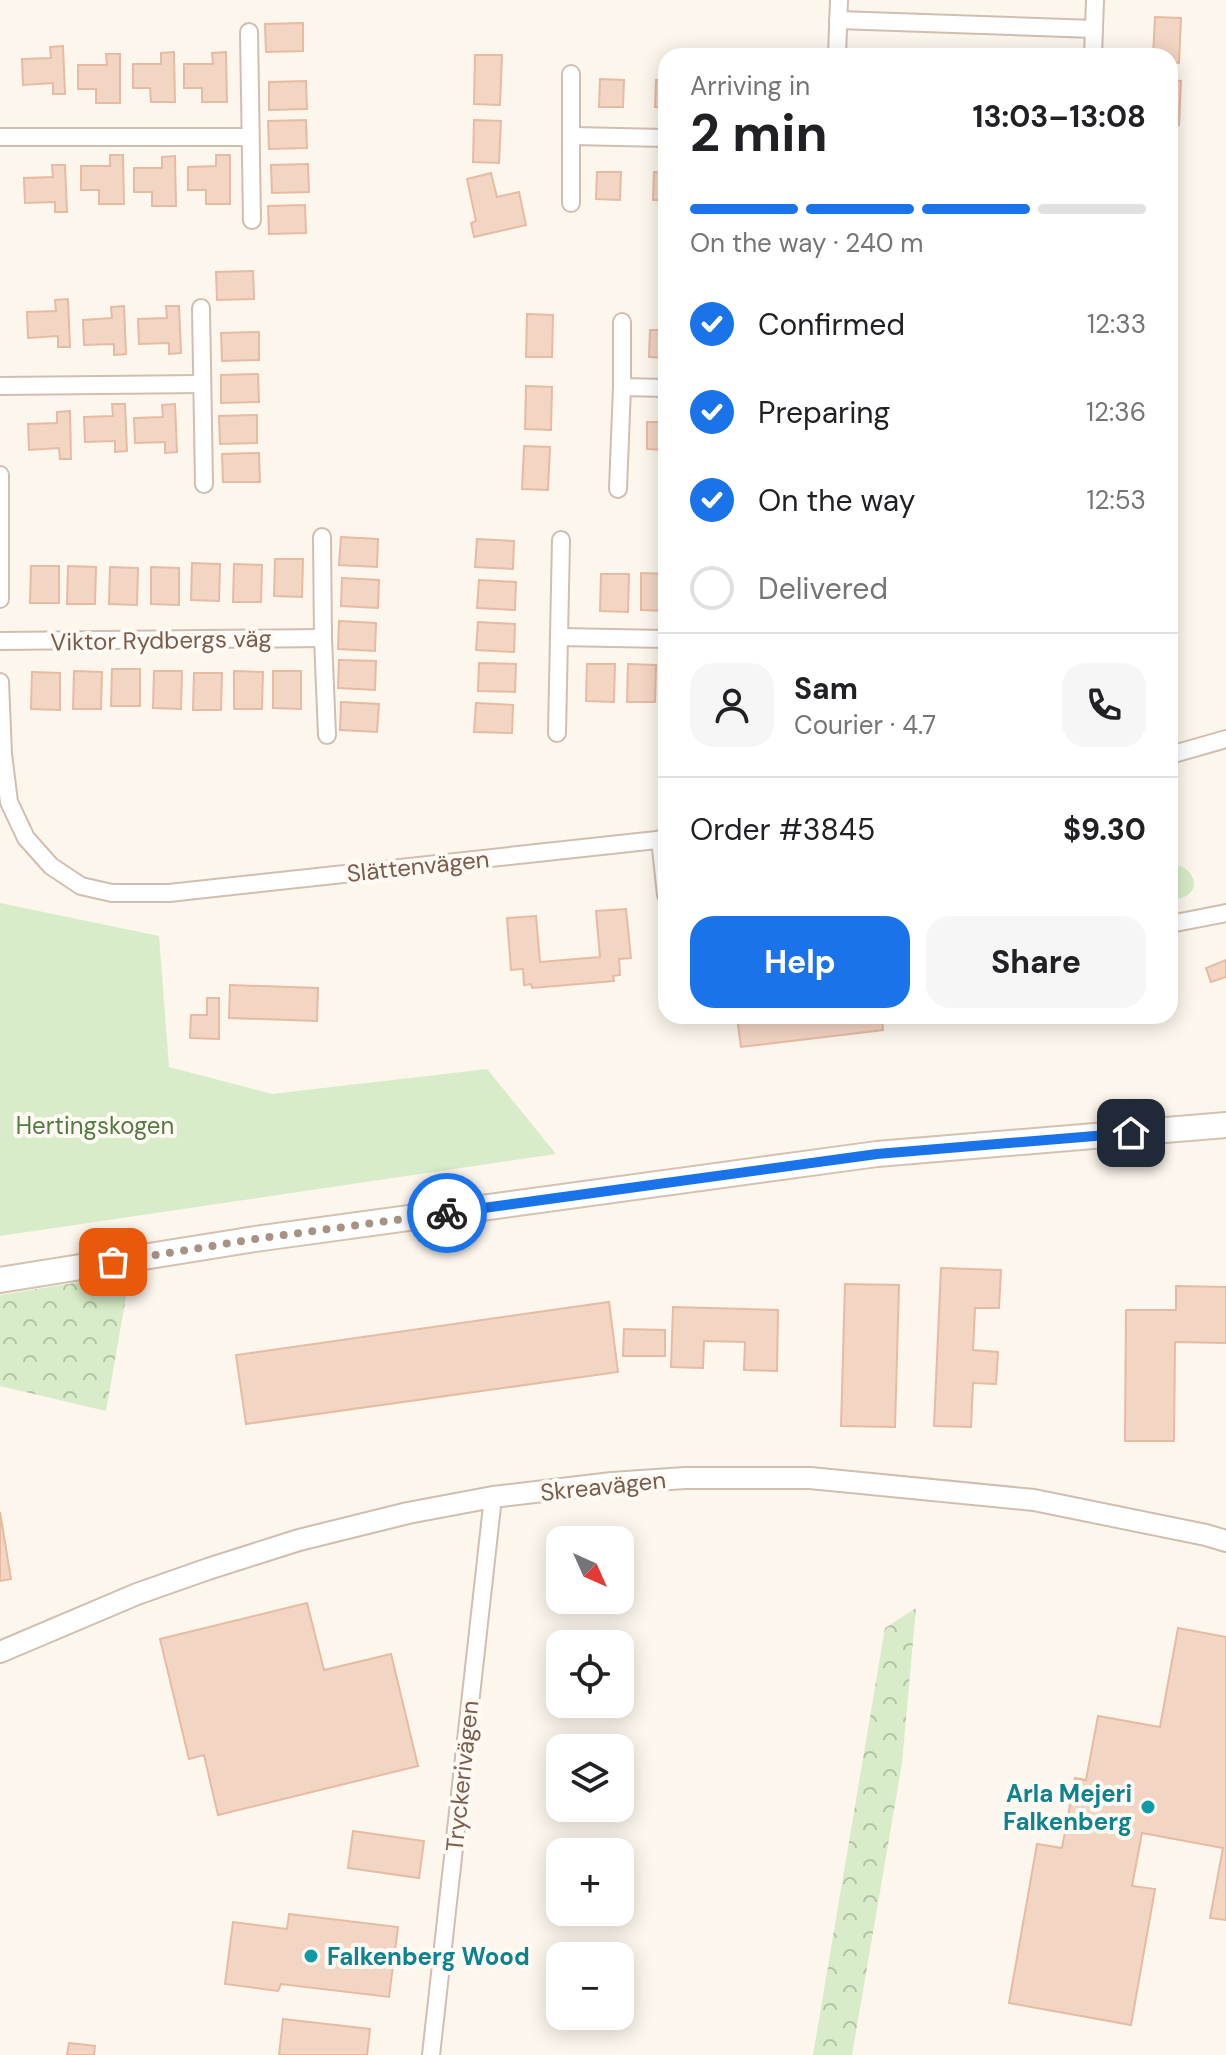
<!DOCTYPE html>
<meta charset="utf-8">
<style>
body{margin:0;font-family:"DM Sans",sans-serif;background:#f6f6f6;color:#202124;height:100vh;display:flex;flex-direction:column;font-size:30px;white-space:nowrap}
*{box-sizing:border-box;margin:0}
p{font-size:26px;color:#757577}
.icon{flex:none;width:44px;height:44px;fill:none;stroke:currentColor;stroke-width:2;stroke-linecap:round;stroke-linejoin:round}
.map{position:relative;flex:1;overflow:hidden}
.drawer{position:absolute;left:658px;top:48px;width:520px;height:976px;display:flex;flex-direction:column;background:#fff;border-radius:24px;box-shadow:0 4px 20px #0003}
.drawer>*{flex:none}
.needle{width:52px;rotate:135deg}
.tools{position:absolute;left:546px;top:1526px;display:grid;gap:16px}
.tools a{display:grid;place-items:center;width:88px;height:88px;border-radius:16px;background:#fff;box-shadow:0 4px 20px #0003;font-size:40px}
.pin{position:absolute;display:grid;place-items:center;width:68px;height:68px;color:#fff;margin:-34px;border-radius:16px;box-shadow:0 4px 12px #0006}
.courier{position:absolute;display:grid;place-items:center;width:80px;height:80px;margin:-40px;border:6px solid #1a73e8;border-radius:50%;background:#fff;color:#222;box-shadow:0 2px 10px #0007}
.summary em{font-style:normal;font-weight:700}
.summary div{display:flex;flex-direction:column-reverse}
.summary{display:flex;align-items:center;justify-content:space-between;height:136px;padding:0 32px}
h1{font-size:52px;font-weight:700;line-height:60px}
.bar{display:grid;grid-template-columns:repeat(4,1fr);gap:12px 8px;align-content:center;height:96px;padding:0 32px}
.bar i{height:10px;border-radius:6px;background:#e0e0e0}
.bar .current{background:#1a73e8}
.bar p{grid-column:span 4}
.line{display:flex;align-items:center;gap:20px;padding:0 32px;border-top:2px solid #e0e0e0}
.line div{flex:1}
.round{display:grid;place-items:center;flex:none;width:84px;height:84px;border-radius:24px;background:#f6f6f6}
ol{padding:0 32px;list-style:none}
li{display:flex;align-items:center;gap:24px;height:88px}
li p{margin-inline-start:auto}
li .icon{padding:8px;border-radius:50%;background:#1a73e8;color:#fff;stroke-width:4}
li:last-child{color:#757577}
li i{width:44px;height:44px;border:4px solid #e0e0e0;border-radius:50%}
.action{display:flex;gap:16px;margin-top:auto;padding:16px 32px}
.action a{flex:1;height:92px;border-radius:24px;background:#1a73e8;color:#fff;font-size:32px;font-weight:700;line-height:92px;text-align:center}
.action a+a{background:#f6f6f6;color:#202124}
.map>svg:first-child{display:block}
.green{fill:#d8ecc9}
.forest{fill:url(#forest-crowns)}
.building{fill:#f3d5c3;stroke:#e6bba3;stroke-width:2}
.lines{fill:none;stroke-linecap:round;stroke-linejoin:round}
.minor-casing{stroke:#d1beb0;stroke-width:20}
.tertiary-casing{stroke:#d1beb0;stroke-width:24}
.secondary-casing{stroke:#d6c0b0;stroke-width:28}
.minor{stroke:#fff;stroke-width:16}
.tertiary{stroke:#fff;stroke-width:20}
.secondary{stroke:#fff;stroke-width:24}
.done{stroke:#a89285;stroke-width:8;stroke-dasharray:0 14.4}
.route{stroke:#1a73e8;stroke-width:10}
.culture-dot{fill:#0f9aa8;stroke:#fffaf3;stroke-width:3}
.labels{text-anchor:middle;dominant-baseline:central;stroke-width:8;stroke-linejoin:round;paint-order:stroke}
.street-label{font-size:24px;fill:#7a5c4d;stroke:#fffaf3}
.park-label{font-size:24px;fill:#537a41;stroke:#fffaf3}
.culture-label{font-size:24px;font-weight:bold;fill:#0d838f;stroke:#fffaf3;text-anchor:end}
</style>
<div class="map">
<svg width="1226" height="2055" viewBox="0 0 1226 2055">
<defs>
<pattern id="forest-crowns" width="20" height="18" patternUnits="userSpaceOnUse" patternTransform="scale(2)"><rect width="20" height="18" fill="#d8ecc9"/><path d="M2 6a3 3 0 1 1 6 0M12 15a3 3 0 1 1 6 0" fill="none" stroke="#b4c2a5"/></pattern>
</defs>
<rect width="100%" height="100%" fill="#fdf6ec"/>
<!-- green -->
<g class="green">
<path d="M1181 866C1194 872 1201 889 1184 897 1179 899 1175 899 1170 900V868Z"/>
<polygon points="0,903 159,936 169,1067 272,1094 487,1069 556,1154 0,1236"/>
</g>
<!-- forest -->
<g class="forest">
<polygon points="130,1274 106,1411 0,1386 0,1295"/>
<polygon points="916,1608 902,1763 852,2055 813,2055 885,1628"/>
</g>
<!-- building -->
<g class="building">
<polygon points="1155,17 1181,18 1179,63 1170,62 1170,56 1153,56"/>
<polygon points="303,23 303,51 266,52 265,24"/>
<polygon points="63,46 65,94 53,94 53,83 23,85 22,59 51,58 50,47"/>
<polygon points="174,52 175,102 151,102 150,88 133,88 133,64 161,64 161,53"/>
<polygon points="226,52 227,102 202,102 202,88 184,88 184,64 213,64 212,53"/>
<polygon points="106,54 120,54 120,103 96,103 96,89 78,89 78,65 107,65"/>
<polygon points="475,55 502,55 500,105 474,104"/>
<polygon points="600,79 624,80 623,107 599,107"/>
<polygon points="656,80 666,80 666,108 655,107"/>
<polygon points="1170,80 1181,81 1179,125 1170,125"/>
<polygon points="306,81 307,109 269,110 269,82"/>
<polygon points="306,120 307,148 269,149 268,121"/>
<polygon points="474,120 501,121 499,163 473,162"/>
<polygon points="110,155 123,155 124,204 99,204 99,190 81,190 81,166 110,166"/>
<polygon points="216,155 230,155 230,204 206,204 206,190 188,190 188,167 216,166"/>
<polygon points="175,156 176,206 152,206 152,192 134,192 134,168 162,168 162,157"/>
<polygon points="308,164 309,192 272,193 271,165"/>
<polygon points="52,165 65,165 67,212 55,212 55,202 25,203 24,178 53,177"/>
<polygon points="597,172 621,172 620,200 596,199"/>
<polygon points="654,172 666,173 666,200 653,200"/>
<polygon points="491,173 497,197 519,192 526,225 474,237 471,223 476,221 467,179"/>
<polygon points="305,205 306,233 269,234 268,206"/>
<polygon points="253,271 254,299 217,300 216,272"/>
<polygon points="68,299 70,347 58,347 58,336 28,338 27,312 56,311 55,300"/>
<polygon points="124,306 126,354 114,355 114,344 84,345 83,320 112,318 111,307"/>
<polygon points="166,306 179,306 181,353 169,354 169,343 139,344 138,319 167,318"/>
<polygon points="527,314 553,315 552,357 526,357"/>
<polygon points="650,330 666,330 666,358 649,357"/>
<polygon points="259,332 259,360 222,361 221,333"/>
<polygon points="258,374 259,402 221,403 221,375"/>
<polygon points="526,386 552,387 551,430 525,429"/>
<polygon points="112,404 125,404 127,451 115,452 115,441 85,442 84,417 113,416"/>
<polygon points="175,404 177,452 165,453 165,442 135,443 134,418 163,417 162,405"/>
<polygon points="70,411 71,459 60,459 59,448 29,450 28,424 57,423 57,412"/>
<polygon points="257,415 257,443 220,444 219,416"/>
<polygon points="647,422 666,422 666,450 647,449"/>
<polygon points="524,446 550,447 548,490 522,489"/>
<polygon points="259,453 260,482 223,482 222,454"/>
<polygon points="341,537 378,539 377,567 339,565"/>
<polygon points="477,539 514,541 513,569 475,567"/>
<polygon points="275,559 303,559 302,597 274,596"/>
<polygon points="192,563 220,564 219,601 191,600"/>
<polygon points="234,564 262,565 261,602 233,602"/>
<polygon points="31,566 59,566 59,603 30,603"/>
<polygon points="68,566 96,567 95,604 67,604"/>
<polygon points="110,567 138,568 137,605 109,604"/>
<polygon points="151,567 179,568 179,605 151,604"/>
<polygon points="641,573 666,574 666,611 641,610"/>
<polygon points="601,574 629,574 628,612 600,611"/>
<polygon points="342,578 379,580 378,608 341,606"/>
<polygon points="479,580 516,582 515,610 477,608"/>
<polygon points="339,621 376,623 375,651 338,649"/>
<polygon points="478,622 515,624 514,652 476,650"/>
<polygon points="339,660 376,661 375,690 338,688"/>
<polygon points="479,663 516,664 515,692 478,691"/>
<polygon points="587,664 615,664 614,702 586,701"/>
<polygon points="628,664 656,665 655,702 627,702"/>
<polygon points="112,669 140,669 140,706 111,706"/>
<polygon points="74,671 102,672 101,709 73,709"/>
<polygon points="154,671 182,671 181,709 153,708"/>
<polygon points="234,671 263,672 262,709 234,709"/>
<polygon points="273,671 301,671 301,709 273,708"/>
<polygon points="32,672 60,673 60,710 31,709"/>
<polygon points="194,673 222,673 221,710 193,710"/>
<polygon points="341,702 379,704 377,732 340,730"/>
<polygon points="476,703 513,705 512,733 474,732"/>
<polygon points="626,909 631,958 619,959 620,975 613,976 614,981 532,988 531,984 524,985 523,969 511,970 507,918 536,916 540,962 600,957 596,911"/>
<polygon points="1226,960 1226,977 1211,982 1206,968"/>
<polygon points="230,985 318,988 317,1021 229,1018"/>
<polygon points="207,998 219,998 219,1039 190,1038 191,1015 207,1015"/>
<polygon points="757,1016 882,1016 883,1030 741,1047 737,1018"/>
<polygon points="941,1268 1001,1270 999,1308 975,1308 973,1350 998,1352 996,1384 973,1383 971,1427 934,1426"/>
<polygon points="845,1284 899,1285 895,1427 841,1426"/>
<polygon points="1176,1286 1226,1287 1226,1343 1175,1342 1174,1441 1125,1441 1126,1310 1176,1310"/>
<polygon points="609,1302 618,1372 246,1424 236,1355"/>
<polygon points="673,1307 778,1310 777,1371 744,1370 745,1342 704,1341 703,1368 671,1367"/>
<polygon points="624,1329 665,1330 665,1356 623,1356"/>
<polygon points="0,1512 11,1579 0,1581"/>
<polygon points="307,1603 324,1670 391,1654 418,1766 218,1815 204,1755 189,1759 160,1639"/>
<polygon points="1178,1628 1226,1637 1226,1920 1210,1918 1223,1848 1142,1833 1132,1886 1155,1889 1131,2025 1009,2003 1037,1844 1062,1848 1075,1778 1086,1780 1098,1716 1160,1727"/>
<polygon points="353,1831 424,1841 419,1878 348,1868"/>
<polygon points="289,1914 398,1927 389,1997 281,1984 278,1991 225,1984 233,1922 287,1929"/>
<polygon points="283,2019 370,2029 367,2055 279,2055"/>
<polygon points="69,2043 95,2046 94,2055 67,2055"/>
</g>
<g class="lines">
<!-- minor casing -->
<g class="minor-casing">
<g id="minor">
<polyline points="838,20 1094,29"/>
<polyline points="249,32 252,220"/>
<polyline points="837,56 839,0"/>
<polyline points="1093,56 1095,0"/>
<polyline points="572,136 666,138"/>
<polyline points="0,137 250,137"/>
<polyline points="571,203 571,74"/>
<polyline points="201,308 204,484"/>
<polyline points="0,386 202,384"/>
<polyline points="622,387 666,388"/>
<polyline points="0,475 0,599"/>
<polyline points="618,489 622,387 622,322"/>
<polyline points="322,537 323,638 327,735"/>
<polyline points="559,637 666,639"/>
<polyline points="0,641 323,638"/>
<polyline points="0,682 3,754 9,802 26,838 51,866 81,886 112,893 169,893 666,839"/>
<polyline points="557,733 561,540"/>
<polyline points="1170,755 1226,739"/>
<polyline points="660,839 666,895"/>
<polyline points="1170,924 1226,913"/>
<polyline points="431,2055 493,1497"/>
</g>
</g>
<!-- tertiary casing -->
<g class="tertiary-casing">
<polyline id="tertiary" points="0,1652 137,1594 208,1569 299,1540 408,1513 493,1497 612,1483 685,1478 810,1478 1034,1500 1206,1535 1226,1541"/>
</g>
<!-- secondary casing -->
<g class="secondary-casing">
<polyline id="secondary" points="0,1280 255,1239 877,1154 1226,1125"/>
</g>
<!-- minor -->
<use href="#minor" class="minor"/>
<!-- tertiary -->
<use href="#tertiary" class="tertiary"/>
<!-- secondary -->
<use href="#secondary" class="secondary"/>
</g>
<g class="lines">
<!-- done -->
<polyline class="done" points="113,1262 255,1239 447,1213"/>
<!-- route -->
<polyline class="route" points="447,1213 877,1154 1131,1133"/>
</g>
<!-- markers -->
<g class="culture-dot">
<circle cx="1148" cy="1807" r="8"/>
<circle cx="311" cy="1956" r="8"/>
</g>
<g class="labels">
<!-- street labels -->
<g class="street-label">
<text transform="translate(161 640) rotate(-1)">Viktor Rydbergs väg</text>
<text transform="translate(418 866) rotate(-6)">Slättenvägen</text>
<text transform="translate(603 1486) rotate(-6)">Skreavägen</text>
<text transform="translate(462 1776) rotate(-84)">Tryckerivägen</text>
</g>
<!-- park labels -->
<g class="park-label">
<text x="95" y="1125">Hertingskogen</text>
</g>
<!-- culture labels -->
<g class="culture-label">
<text x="1132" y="1793">Arla Mejeri<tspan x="1132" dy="28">Falkenberg</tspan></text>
<text x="327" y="1956" text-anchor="start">Falkenberg Wood</text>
</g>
</g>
</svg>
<div class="tools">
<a><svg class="needle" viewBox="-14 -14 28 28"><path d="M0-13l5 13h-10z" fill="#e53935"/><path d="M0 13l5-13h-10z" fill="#757577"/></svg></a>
<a><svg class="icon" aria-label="locate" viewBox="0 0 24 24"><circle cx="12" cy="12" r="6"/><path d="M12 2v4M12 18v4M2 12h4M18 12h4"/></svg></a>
<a><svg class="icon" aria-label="layers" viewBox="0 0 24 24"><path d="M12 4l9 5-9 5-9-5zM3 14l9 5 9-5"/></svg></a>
<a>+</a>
<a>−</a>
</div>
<div class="pin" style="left:113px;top:1262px;background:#ea580c"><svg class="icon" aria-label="bag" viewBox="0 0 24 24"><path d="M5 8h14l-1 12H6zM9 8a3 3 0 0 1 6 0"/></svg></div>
<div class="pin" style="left:1131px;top:1133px;background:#1f2937"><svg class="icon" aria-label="home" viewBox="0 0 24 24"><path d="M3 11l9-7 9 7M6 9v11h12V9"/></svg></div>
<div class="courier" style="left:447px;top:1213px"><svg class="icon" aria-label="bike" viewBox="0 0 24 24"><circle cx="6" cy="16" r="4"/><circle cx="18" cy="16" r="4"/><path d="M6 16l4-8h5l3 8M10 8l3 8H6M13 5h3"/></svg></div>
<section class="drawer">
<div class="summary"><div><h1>2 min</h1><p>Arriving in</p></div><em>13:03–13:08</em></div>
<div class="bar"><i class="current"></i><i class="current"></i><i class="current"></i><i></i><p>On the way · 240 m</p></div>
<ol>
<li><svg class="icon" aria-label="check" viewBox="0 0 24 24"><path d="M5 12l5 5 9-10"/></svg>Confirmed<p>12:33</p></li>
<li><svg class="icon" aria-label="check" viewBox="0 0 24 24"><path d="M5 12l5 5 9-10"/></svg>Preparing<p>12:36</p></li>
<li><svg class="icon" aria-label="check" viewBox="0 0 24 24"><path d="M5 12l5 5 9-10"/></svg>On the way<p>12:53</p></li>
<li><i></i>Delivered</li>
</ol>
<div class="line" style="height:144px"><a class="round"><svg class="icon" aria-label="person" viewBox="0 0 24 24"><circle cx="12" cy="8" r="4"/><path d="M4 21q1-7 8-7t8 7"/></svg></a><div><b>Sam</b><p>Courier · 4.7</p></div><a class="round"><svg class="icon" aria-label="phone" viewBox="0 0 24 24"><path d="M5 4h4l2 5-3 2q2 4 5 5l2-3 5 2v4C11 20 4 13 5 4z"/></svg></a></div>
<div class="line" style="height:104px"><div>Order #3845</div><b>$9.30</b></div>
<div class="action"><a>Help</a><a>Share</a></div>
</section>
</div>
